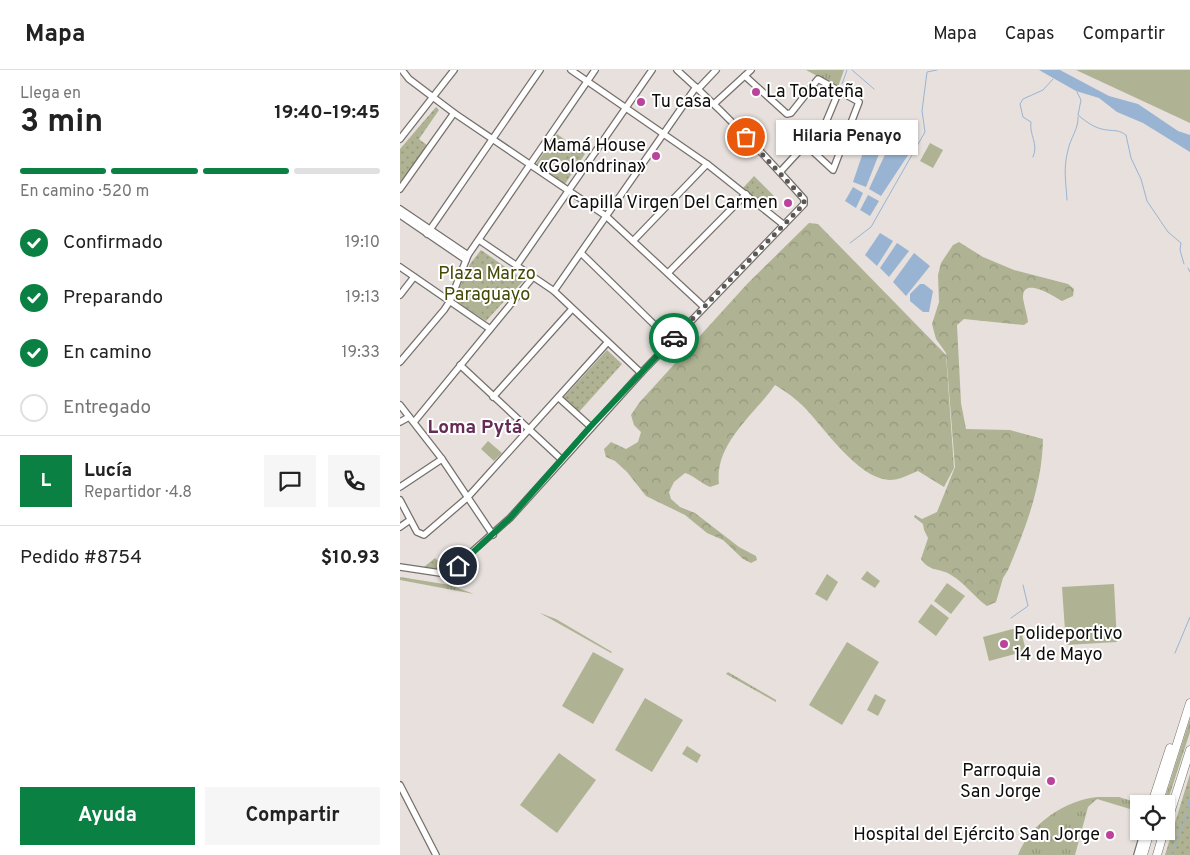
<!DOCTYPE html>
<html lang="es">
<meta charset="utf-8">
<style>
body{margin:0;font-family:Overpass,sans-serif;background:#f6f6f6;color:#222;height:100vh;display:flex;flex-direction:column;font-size:19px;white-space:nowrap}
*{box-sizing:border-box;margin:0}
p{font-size:16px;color:#767676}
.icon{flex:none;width:28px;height:28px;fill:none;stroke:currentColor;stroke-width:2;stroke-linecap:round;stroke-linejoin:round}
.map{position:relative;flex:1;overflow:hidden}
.panel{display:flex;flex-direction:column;background:#fff;width:400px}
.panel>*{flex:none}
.buttons{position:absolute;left:730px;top:725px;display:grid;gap:10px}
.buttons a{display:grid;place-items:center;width:45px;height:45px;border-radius:0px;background:#fff;box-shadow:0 1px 4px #0004;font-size:25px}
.pin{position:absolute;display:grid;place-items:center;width:42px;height:42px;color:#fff;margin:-21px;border:2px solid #fff;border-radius:50%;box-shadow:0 1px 5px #0007}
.courier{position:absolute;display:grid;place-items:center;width:50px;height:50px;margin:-25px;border:4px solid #0b8043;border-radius:50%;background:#fff;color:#222;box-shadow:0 1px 6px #0007}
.bubble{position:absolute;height:35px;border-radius:0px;background:#fff;box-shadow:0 1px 4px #0004;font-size:16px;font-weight:700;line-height:35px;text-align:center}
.headline em{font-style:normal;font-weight:700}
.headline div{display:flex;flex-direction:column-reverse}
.headline{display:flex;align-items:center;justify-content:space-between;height:85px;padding:0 20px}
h1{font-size:32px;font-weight:700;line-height:38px}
.bar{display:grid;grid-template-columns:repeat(4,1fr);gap:8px 5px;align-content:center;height:60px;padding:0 20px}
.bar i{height:6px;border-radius:4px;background:#e0e0e0}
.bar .selected{background:#0b8043}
.bar p{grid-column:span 4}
.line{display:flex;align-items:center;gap:12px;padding:0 20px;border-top:1px solid #e0e0e0}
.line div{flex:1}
.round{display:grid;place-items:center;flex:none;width:52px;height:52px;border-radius:0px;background:#f6f6f6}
ol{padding:0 20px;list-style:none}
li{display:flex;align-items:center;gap:15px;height:55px}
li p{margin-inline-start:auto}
li .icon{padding:5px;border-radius:50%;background:#0b8043;color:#fff;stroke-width:4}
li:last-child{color:#767676}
li i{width:28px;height:28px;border:2px solid #e0e0e0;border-radius:50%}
.action{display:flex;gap:10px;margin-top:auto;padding:10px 20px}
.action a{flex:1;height:58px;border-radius:0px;background:#0b8043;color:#fff;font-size:20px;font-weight:700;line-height:58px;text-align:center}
.action a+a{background:#f6f6f6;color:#222}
header{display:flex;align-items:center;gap:30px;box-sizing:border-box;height:70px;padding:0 25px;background:#fff;border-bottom:1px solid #e0e0e0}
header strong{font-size:24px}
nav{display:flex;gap:28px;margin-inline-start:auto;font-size:18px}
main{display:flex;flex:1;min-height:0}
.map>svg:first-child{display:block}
.grass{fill:url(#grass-tufts)}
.forest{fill:url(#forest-crowns)}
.park{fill:url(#park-dots)}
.garden{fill:#afb393}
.water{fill:#99b4d2}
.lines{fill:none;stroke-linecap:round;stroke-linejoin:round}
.stream{stroke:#99b4d2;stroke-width:1}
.minor-casing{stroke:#76706d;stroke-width:8}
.highway-casing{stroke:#76706d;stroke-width:9}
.minor{stroke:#fff;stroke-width:5.5}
.highway{stroke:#fff;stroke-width:8}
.done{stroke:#5b5755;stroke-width:5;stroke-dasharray:0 9}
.route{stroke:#0b8043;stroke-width:6}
.poi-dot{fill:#ba449b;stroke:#fff;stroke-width:2}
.labels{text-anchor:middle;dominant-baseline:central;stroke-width:4;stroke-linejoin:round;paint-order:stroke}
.poi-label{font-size:18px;fill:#0f0d0c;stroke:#fff;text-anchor:end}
.park-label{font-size:18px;fill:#464906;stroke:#fff}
.neighbourhood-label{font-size:19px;font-weight:bold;fill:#652b55;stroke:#fff}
</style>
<header>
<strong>Mapa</strong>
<nav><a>Mapa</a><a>Capas</a><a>Compartir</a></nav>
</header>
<main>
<section class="panel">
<div class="headline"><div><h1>3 min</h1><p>Llega en</p></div><em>19:40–19:45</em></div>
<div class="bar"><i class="selected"></i><i class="selected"></i><i class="selected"></i><i></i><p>En camino · 520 m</p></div>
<ol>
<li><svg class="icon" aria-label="check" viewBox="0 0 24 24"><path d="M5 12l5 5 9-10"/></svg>Confirmado<p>19:10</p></li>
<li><svg class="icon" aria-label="check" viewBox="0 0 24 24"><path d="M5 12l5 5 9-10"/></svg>Preparando<p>19:13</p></li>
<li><svg class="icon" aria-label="check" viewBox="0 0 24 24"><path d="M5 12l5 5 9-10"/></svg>En camino<p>19:33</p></li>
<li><i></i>Entregado</li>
</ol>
<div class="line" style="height:90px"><b class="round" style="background:#0b8043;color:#fff">L</b><div><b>Lucía</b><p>Repartidor · 4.8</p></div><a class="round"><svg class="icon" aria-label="chat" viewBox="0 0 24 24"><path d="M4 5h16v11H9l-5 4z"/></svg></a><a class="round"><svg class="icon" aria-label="phone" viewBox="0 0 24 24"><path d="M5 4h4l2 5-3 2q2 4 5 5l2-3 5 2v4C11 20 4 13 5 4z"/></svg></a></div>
<div class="line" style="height:65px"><div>Pedido #8754</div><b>$10.93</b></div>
<div class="action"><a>Ayuda</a><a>Compartir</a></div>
</section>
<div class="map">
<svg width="790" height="785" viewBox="0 0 790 785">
<defs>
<pattern id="grass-tufts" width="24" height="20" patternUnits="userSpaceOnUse" patternTransform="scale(1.25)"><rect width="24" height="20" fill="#afb393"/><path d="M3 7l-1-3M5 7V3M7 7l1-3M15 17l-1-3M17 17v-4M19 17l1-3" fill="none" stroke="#95997e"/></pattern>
<pattern id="forest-crowns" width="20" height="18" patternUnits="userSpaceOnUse" patternTransform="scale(1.25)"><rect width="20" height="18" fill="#afb393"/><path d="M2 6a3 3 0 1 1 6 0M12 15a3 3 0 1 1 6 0" fill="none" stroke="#95997e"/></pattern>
<pattern id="park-dots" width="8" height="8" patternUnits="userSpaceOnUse" patternTransform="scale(1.25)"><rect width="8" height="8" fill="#afb393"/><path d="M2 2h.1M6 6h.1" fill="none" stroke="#95997e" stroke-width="1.8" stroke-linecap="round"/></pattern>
</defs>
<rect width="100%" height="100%" fill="#e7e0dd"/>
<!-- grass -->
<g class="grass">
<polygon points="406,0 444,0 438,17"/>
<polygon points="0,507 50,515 74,524 0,510"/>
<polygon points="140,543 156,549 212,582 211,583"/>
<polygon points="328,602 376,630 376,632 326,604"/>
<polygon points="790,649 790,662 766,736 766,734 763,734"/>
<path d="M698 727H719L741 734H739L738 745 733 743 730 739 697 729 688 737 675 785H618C630 754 665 730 698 727Z"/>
</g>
<!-- forest -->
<g class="forest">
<path d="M409 153 418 154 546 285 554 398 544 417 518 401C508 405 500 410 489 410 457 408 423 356 403 336 395 328 385 321 375 315 354 345 314 374 319 414L310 417C300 413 295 406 285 403L274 412 269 422 271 429 280 437 295 443 339 477 356 486 357 490 351 493 343 489 323 470 307 463 285 445 246 426 227 402 215 391 206 387 204 379 211 372 226 379 238 372 241 362 234 355 231 345 239 333 348 213Z"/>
<path d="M559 172 583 187 614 200 668 214 674 219 673 226 662 231C655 227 622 205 623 228 624 235 627 244 628 252L624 255 564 249 557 255 561 333 566 359 610 360 643 369C642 416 626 457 608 500L603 508 596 532 587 536C574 527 565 513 551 505 541 498 529 502 521 489L528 468 524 460 523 454 514 447 515 445 522 449 537 442 555 397 546 283 536 269 532 254 539 232 538 205 541 193 553 175Z"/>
</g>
<!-- park -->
<g class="park">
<polygon points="36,37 39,40 19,69 28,76 0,112 0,79"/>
<polygon points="157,64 185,84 165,114 136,94"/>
<polygon points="354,106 374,126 365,135 343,118"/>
<polygon points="81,180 124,210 86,251 54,230 70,194"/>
<polygon points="207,280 222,294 178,343 163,328"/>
<polygon points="35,488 48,501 24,497"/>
<polygon points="790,704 790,785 765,785"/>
</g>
<!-- garden -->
<g class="garden">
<polygon points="676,0 790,0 790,53"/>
<polygon points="530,73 543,80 533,98 520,91"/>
<polygon points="146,81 153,86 144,99 137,94"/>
<polygon points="70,210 92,230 81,243 59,223"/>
<polygon points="88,371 102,383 94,391 81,379"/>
<polygon points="467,501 480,511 475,518 461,509"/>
<polygon points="427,504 438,512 427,531 415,524"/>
<polygon points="547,513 565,526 551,544 534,531"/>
<polygon points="714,514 717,572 666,575 662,517"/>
<polygon points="531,534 549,548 536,566 518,552"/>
<polygon points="620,557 626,581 589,591 583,567"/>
<polygon points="447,572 479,592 442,655 409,635"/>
<polygon points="193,582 224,599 193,654 162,636"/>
<polygon points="475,624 486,630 478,646 467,640"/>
<polygon points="245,628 283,650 252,702 215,680"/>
<polygon points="287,676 301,685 297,693 282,684"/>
<polygon points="159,683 196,710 157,763 120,735"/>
</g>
<!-- water -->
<g class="water">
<polygon points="639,0 660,0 709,26 738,34 778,61 790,65 790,82 743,53 717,42 699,28 676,21"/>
<polygon points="473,53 488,61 466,117 453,112"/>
<polygon points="495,63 516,73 481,126 469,119"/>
<polygon points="453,117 463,123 456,138 445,131"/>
<polygon points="468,125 479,131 470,146 460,140"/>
<polygon points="480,163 493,171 477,196 465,185"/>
<polygon points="497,173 509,181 489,207 480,198"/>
<polygon points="514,183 530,196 506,226 493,212"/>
<polygon points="520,214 524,214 533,221 529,242 523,242 510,231 510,224"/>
</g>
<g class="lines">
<!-- stream -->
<g class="stream">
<polyline points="452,0 474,19"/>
<polyline points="442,14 447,0"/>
<path d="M677 22 681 30 678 45C686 52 696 59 707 60 716 61 719 60 726 65L731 88 741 109 747 131 768 162 781 173 780 180 784 194"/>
<path d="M633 87C639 74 629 65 631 52L623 47 620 34 623 29 643 20 653 9"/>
<path d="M667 130C666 112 663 99 668 80 670 69 679 58 678 47"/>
<polyline points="450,173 471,157 525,62 522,41 527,2 537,0"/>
<polyline points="788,198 790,202"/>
<polyline points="611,548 628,536 623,515"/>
<polyline points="775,583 790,547"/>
<polyline points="771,785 787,744 790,723"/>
</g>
<!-- minor casing -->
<g class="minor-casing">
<g id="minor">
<polyline points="2,0 9,9 54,43 206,146 304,237"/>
<polyline points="171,0 307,94 384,155"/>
<polyline points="345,6 387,44 391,43 418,9 459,32 433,100 406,75"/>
<polyline points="298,19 316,0"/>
<polyline points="314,34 351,0"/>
<polyline points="0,69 54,0"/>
<polyline points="380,102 426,52 439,21"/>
<polyline points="0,119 54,43"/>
<polyline points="0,139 68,185"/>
<polyline points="0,145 66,190"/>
<polyline points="27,164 140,0"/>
<polyline points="79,170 154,221 241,303"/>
<polyline points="233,171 307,94"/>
<polyline points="181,183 271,271"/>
<polyline points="117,195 252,0"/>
<polyline points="0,197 90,259"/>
<polyline points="268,203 346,124"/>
<polyline points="154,221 296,17"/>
<polyline points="0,225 14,207"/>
<polyline points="0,292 44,240 50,231 68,185 195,0"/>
<polyline points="60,295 162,390"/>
<polyline points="93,327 172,239"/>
<polyline points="159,328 191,357"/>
<polyline points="0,335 42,389 93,465"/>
<polyline points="0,352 9,347"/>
<polyline points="14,352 133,207"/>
<polyline points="0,417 42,389"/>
<polyline points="0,430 17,462 24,465 67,428 207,273"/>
<polyline points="0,457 10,450"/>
<path d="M0 497 47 504 110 448 241 303 404 134V129C364 84 322 40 277 0"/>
<polyline points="0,715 36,785"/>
<polyline points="737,785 744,761"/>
</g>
</g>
<!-- highway casing -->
<g class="highway-casing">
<g id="highway">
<polyline points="753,730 770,678"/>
<polyline points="758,734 790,633"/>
<polyline points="766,756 790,680"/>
<polyline points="743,785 750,761"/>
<polyline points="757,785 764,761"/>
</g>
</g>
<!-- minor -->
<use href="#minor" class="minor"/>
<!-- highway -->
<use href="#highway" class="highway"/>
</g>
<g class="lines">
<!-- done -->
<polyline class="done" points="274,268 404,134 404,129 346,67"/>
<!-- route -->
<polyline class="route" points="58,496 110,448 190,357 274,268"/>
</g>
<!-- markers -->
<g class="poi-dot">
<circle cx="356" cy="22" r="5"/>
<circle cx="241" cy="32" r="5"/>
<circle cx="256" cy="86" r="5"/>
<circle cx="388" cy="133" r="5"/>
<circle cx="604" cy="574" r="5"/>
<circle cx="651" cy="711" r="5"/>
<circle cx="710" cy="765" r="5"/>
</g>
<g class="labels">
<!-- poi labels -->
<g class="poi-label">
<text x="366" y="22" text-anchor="start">La Tobateña</text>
<text x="251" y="32" text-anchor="start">Tu casa</text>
<text x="246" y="76">Mamá House<tspan x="246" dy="21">«Golondrina»</tspan></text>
<text x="378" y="133">Capilla Virgen Del Carmen</text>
<text x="614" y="564" text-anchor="start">Polideportivo<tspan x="614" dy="21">14 de Mayo</tspan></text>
<text x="641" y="701">Parroquia<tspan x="641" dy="21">San Jorge</tspan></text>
<text x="700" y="765">Hospital del Ejército San Jorge</text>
</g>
<!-- park labels -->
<g class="park-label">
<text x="87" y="204">Plaza Marzo<tspan x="87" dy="21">Paraguayo</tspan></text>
</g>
<!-- neighbourhood labels -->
<g class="neighbourhood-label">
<text x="75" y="358">Loma Pytá</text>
</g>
</g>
</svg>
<div class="buttons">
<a><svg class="icon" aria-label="locate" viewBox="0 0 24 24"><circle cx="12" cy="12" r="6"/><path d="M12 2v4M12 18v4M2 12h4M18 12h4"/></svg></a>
</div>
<div class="pin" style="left:346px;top:67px;background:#ea580c"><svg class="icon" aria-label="bag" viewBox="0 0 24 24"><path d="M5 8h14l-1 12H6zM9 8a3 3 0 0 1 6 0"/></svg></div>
<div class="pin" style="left:58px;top:496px;background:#1f2937"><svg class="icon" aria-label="home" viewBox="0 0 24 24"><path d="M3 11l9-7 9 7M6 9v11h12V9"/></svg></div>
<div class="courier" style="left:274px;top:268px"><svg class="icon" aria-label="car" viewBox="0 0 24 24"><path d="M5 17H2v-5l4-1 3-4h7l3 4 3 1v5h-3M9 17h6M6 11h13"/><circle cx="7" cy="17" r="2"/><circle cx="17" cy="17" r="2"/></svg></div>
<div class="bubble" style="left:376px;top:50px;width:142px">Hilaria Penayo</div>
</div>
</main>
